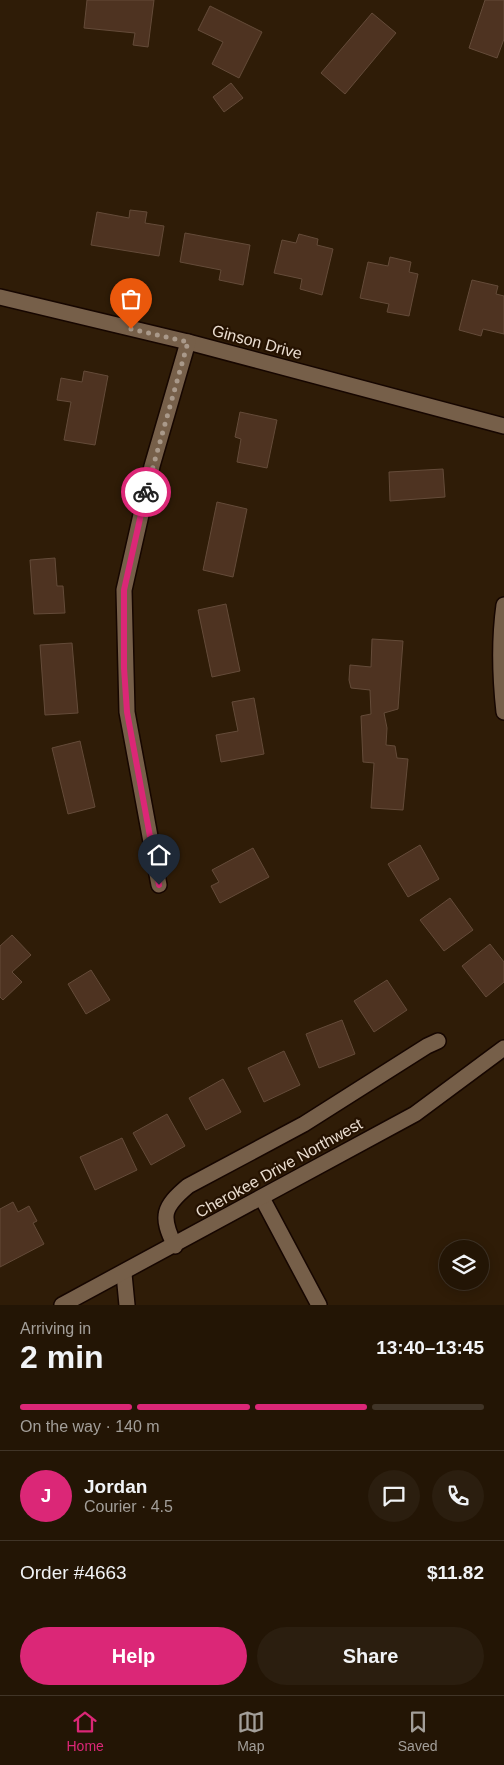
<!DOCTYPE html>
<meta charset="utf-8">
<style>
body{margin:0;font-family:Arial,sans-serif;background:#2b1e0f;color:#f1f3f6;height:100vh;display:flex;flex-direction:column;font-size:19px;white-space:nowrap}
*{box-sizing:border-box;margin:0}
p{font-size:16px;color:#a39f9a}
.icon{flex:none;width:28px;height:28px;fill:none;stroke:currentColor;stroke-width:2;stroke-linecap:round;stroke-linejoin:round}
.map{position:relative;height:1305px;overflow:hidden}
.side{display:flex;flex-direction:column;background:#231505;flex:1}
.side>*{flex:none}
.tools{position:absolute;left:439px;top:1240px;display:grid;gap:10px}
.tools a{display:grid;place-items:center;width:50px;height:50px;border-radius:50%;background:#231505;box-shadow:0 2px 12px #0003,0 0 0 1px #403427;font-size:25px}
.pin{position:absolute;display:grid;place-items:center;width:42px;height:42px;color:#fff;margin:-51px -21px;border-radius:50% 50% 50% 0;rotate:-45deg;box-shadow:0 0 5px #0007}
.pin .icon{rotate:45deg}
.courier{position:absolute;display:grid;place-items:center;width:50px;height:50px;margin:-25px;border:4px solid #db2777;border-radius:50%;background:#fff;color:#222;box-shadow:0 1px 6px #0007}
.summary em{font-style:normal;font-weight:600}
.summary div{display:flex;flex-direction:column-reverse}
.summary{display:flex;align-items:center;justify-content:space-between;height:85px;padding:0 20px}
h1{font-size:32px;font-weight:600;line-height:38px}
.bar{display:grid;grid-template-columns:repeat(4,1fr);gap:8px 5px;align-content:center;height:60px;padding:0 20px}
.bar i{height:6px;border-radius:4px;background:#403427}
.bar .active{background:#db2777}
.bar p{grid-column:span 4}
.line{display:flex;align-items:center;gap:12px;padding:0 20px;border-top:1px solid #403427}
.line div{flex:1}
.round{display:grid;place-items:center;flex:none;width:52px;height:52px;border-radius:26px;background:#2b1e0f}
.action{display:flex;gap:10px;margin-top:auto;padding:10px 20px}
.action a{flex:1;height:58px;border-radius:30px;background:#db2777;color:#fff;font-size:20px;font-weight:600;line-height:58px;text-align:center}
.action a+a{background:#2b1e0f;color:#f1f3f6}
.dock{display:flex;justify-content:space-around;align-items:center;height:70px;border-top:1px solid #403427;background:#231505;font-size:14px;color:#a39f9a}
.dock a{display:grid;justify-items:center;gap:2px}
.dock .active{color:#db2777}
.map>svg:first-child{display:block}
.building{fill:#4e3321;stroke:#644b39}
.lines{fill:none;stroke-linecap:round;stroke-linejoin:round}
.minor-casing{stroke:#160600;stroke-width:18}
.minor{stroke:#765f49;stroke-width:15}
.done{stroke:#a9998a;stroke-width:5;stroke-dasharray:0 9}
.route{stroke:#db2777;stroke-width:6}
.labels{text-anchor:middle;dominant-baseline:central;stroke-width:4.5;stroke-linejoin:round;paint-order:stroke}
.street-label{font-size:16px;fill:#eaddd0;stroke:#251201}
</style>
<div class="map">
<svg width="504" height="1305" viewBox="0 0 504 1305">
<rect width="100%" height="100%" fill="#2f1c07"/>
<!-- building -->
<g class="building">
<polygon points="87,0 154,0 148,47 133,45 135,33 84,28"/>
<polygon points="485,0 504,0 504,39 497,58 469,48"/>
<polygon points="210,6 262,32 239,78 212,64 223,42 198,30"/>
<polygon points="372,13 396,33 345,94 321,73"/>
<polygon points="231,83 243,98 224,112 213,97"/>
<polygon points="130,210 147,212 145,223 164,226 159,256 91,245 97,212 129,218"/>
<polygon points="185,233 250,245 243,285 219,280 221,270 180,262"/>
<polygon points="299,234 318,239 317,245 333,249 322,295 300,289 302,279 274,273 282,240 296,243"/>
<polygon points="390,257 411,262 409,272 418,274 409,316 387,312 389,304 360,298 368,262 388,266"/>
<polygon points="472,280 498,286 496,294 504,296 504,334 483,329 481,336 459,330"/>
<polygon points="84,371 108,376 95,445 64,440 71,402 57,400 61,378 82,382"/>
<polygon points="240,412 277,420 267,468 237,462 241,439 235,437"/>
<polygon points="443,469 445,497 390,501 389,472"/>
<polygon points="217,502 247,509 233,577 203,570"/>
<polygon points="55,558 57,586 63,586 65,613 34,614 30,560"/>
<polygon points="226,604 240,671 212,677 198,610"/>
<polygon points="372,639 403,641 398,709 384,713 387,728 386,745 395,746 397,758 408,759 403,810 371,808 374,763 363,762 361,716 371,714 370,690 351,688 349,680 350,665 371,667"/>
<polygon points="72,643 78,713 45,715 40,645"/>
<polygon points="254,698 264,754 221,762 216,735 238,731 232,702"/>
<polygon points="80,741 95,807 68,814 52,748"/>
<polygon points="420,845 439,879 408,897 388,864"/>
<polygon points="253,848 269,877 220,903 211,886 219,882 212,870"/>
<polygon points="450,898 473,930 444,951 420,920"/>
<polygon points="12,935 31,955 12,972 22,982 3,1000 0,997 0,946"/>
<polygon points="490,944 504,962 504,982 486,997 462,966"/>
<polygon points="91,970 110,1000 86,1014 68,984"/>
<polygon points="387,980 407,1010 374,1032 354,1001"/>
<polygon points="342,1020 355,1054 319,1068 306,1034"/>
<polygon points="284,1051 300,1085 264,1102 248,1068"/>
<polygon points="223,1079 241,1112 206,1130 189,1098"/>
<polygon points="167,1114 185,1146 151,1165 133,1133"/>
<polygon points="122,1138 137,1170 95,1190 80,1157"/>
<polygon points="13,1202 18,1212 29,1206 37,1221 33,1223 44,1244 0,1267 0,1209"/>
</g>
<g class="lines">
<!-- minor casing -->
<g class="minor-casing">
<g id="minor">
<polyline points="0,297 188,342 504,426"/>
<path d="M504 605C499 641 500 676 504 712"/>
<polyline points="159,885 127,712 124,590 152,466 188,342"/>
<polyline points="262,1198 319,1305"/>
<path d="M175 1246C160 1216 163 1207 188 1186L304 1124 427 1046 438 1041"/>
<polyline points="124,1274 127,1305"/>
<polyline points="62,1305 415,1114 504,1048"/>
</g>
</g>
<!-- minor -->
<use href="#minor" class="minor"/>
</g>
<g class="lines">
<!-- done -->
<polyline class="done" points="131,329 188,342 146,492"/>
<!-- route -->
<polyline class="route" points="146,492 124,590 124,668 127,712 159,885"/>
</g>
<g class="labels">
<!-- street labels -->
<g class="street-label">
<text transform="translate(257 342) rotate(15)">Ginson Drive</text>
<text transform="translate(279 1168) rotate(-29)">Cherokee Drive Northwest</text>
</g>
</g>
</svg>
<div class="tools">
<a><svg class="icon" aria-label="layers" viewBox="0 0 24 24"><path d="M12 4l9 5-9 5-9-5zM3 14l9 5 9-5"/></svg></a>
</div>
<div class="pin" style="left:131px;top:329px;background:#ea580c"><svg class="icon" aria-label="bag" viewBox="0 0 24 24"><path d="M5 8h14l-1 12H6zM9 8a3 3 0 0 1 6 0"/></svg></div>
<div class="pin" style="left:159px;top:885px;background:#1f2937"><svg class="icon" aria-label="home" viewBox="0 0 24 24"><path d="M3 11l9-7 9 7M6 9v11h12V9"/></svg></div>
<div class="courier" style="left:146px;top:492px"><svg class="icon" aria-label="bike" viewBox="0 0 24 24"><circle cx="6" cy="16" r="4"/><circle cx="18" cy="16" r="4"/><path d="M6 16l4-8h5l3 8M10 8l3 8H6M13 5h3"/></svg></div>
</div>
<section class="side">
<div class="summary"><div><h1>2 min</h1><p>Arriving in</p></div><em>13:40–13:45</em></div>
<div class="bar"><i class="active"></i><i class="active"></i><i class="active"></i><i></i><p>On the way · 140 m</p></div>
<div class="line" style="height:90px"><b class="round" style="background:#db2777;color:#fff">J</b><div><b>Jordan</b><p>Courier · 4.5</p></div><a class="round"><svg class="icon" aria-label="chat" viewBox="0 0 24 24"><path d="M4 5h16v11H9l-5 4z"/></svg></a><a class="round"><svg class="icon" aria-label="phone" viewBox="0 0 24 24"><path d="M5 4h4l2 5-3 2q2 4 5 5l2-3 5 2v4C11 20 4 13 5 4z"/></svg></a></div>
<div class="line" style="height:65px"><div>Order #4663</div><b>$11.82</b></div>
<div class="action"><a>Help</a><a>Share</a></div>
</section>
<nav class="dock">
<a class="active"><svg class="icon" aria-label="home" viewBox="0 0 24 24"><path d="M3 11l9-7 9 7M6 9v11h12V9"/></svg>Home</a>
<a><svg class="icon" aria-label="map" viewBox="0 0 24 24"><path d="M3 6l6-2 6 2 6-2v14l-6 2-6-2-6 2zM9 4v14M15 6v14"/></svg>Map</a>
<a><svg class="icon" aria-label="saved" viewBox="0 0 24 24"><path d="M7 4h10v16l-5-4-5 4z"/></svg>Saved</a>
</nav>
